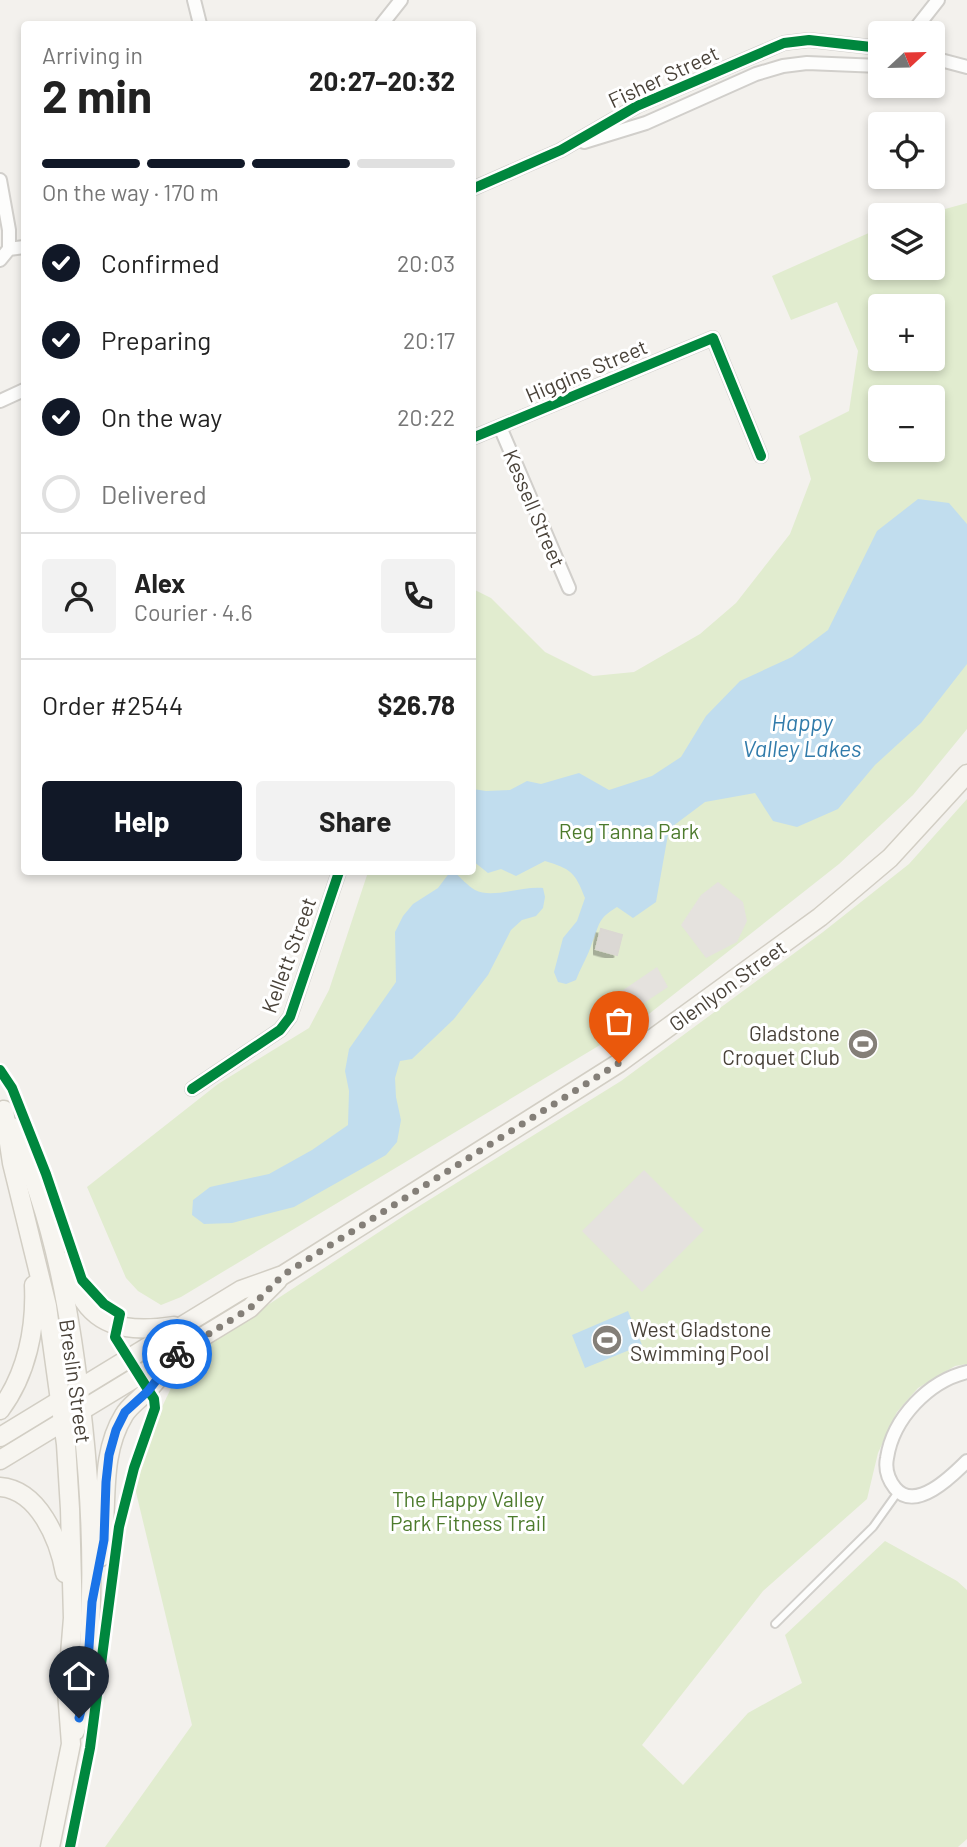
<!DOCTYPE html>
<meta charset="utf-8">
<style>
body{margin:0;font-family:Barlow,sans-serif;background:#f2f2f2;color:#222;height:100vh;display:flex;flex-direction:column;font-size:26px;white-space:nowrap}
*{box-sizing:border-box;margin:0}
p{font-size:23px;color:#767676}
.icon{flex:none;width:38px;height:38px;fill:none;stroke:currentColor;stroke-width:2;stroke-linecap:round;stroke-linejoin:round}
.map{position:relative;flex:1;overflow:hidden}
.side{position:absolute;left:21px;top:21px;width:455px;height:854px;display:flex;flex-direction:column;background:#fff;border-radius:7px;box-shadow:0 4px 10px #0003}
.side>*{flex:none}
.needle{width:46px;rotate:68deg}
.tools{position:absolute;left:868px;top:21px;display:grid;gap:14px}
.tools a{display:grid;place-items:center;width:77px;height:77px;border-radius:7px;background:#fff;box-shadow:0 4px 10px #0003;font-size:35px}
.pin{position:absolute;display:grid;place-items:center;width:60px;height:60px;color:#fff;margin:-72px -30px;border-radius:50% 50% 50% 0;rotate:-45deg;box-shadow:0 0 7px #0007}
.pin .icon{rotate:45deg}
.courier{position:absolute;display:grid;place-items:center;width:70px;height:70px;margin:-35px;border:5px solid #1a73e8;border-radius:50%;background:#fff;color:#222;box-shadow:0 2px 9px #0007}
.summary em{font-style:normal;font-weight:700}
.summary div{display:flex;flex-direction:column-reverse}
.summary{display:flex;align-items:center;justify-content:space-between;height:119px;padding:0 21px}
h1{font-size:46px;font-weight:700;line-height:52px}
.bar{display:grid;grid-template-columns:repeat(4,1fr);gap:10px 7px;align-content:center;height:84px;padding:0 21px}
.bar i{height:9px;border-radius:5px;background:#e0e0e0}
.bar .current{background:#111827}
.bar p{grid-column:span 4}
.line{display:flex;align-items:center;gap:18px;padding:0 21px;border-top:2px solid #e0e0e0}
.line div{flex:1}
.round{display:grid;place-items:center;flex:none;width:74px;height:74px;border-radius:7px;background:#f2f2f2}
ol{padding:0 21px;list-style:none}
li{display:flex;align-items:center;gap:21px;height:77px}
li p{margin-inline-start:auto}
li .icon{padding:7px;border-radius:50%;background:#111827;color:#fff;stroke-width:4}
li:last-child{color:#767676}
li i{width:38px;height:38px;border:4px solid #e0e0e0;border-radius:50%}
.cta{display:flex;gap:14px;margin-top:auto;padding:14px 21px}
.cta a{flex:1;height:80px;border-radius:7px;background:#111827;color:#fff;font-size:28px;font-weight:700;line-height:80px;text-align:center}
.cta a+a{background:#f2f2f2;color:#222}
.map>svg:first-child{display:block}
.green{fill:#e1eccf;fill-rule:evenodd}
.parking{fill:#e5e2de}
.water{fill:#c1ddee}
.building{fill:#dbd8d4;stroke:#dbd8d3;stroke-width:2;filter:url(#shadow)}
.lines{fill:none;stroke-linecap:round;stroke-linejoin:round}
.lane-casing{stroke:#d1cfcb;stroke-width:10}
.street-casing{stroke:#d1cfcb;stroke-width:16}
.secondary-casing{stroke:#d2cec4;stroke-width:21}
.lane{stroke:#fdfdfc;stroke-width:6}
.street{stroke:#fdfdfc;stroke-width:12}
.secondary{stroke:#f7f5f0;stroke-width:18}
.cycleway-casing{stroke:#fff;stroke-width:15}
.cycleway{stroke:#00873e;stroke-width:10}
.done{stroke:#847f78;stroke-width:7;stroke-dasharray:0 12.6}
.route{stroke:#1a73e8;stroke-width:9}
.labels{text-anchor:middle;dominant-baseline:central;stroke-width:6;stroke-linejoin:round;paint-order:stroke}
.street-label{font-size:21px;fill:#494239;stroke:#fff}
.park-label{font-size:21px;fill:#4d7b2d;stroke:#fff}
.poi-label{font-size:21px;fill:#494239;stroke:#fff;text-anchor:end}
.water-label{font-size:23px;font-style:italic;fill:#327cab;stroke:#fff}
</style>
<div class="map">
<svg width="967" height="1847" viewBox="0 0 967 1847">
<defs>
<filter id="shadow"><feDropShadow dx="-4.5" dy="4.5" stdDeviation="0" flood-color="#0004"/></filter>
</defs>
<rect width="100%" height="100%" fill="#f3f1ed"/>
<!-- green -->
<g class="green">
<path d="M967 203V729L913 795 839 864 640 1021 181 1297 161 1305 138 1291 126 1278 87 1187 218 1084 309 1028 329 990 368 872H472L473 589 491 598 545 652 593 676 634 672 700 634 736 603 790 534 811 479 799 436 849 411 858 351 837 302 791 320 772 276 880 228V268H933V215H923ZM880 306H933V359H880ZM880 397H933V450H880Z"/>
<polygon points="967,799 967,1364 955,1366 918,1388 897,1412 878,1453 867,1499 763,1591 642,1745 683,1785 748,1713 802,1683 785,1635 885,1541 957,1581 967,1590 967,1839 958,1847 105,1847 192,1725 134,1484 151,1430 173,1384 206,1343 248,1318 408,1213 621,1081 823,932 909,864"/>
</g>
<!-- parking -->
<g class="parking">
<polygon points="718,882 743,902 747,921 737,942 706,958 681,925 701,895"/>
<polygon points="657,967 668,987 623,1017 617,1014 607,1001"/>
<polygon points="644,1170 704,1230 642,1292 582,1231"/>
</g>
<!-- water -->
<g class="water">
<path d="M918 499 949 503 967 524V664L921 723 875 765 838 809 797 827 773 821 755 793 705 802 669 829 656 902 633 918 617 907C597 919 600 924 592 943 588 956 581 967 576 980L566 984 558 982 554 972 563 938 577 921 585 898C575 872 571 869 545 861L516 876 501 869 488 873 473 861V789L486 791 510 790 527 781 541 784 579 773 609 790 652 776 681 757 706 716 740 681 792 657 828 630 877 531Z"/>
<path d="M450 872H454C460 877 468 886 475 890 492 899 521 886 543 888L545 897 543 908 536 916 522 920 511 930 488 975 454 1019 412 1059 400 1061 395 1078 396 1097 401 1120 397 1142 386 1155 294 1207 232 1223 204 1224 192 1215 193 1200 210 1187 269 1174 312 1150 348 1125 349 1091 345 1071 349 1049 396 982 395 932 403 916 413 904 438 888Z"/>
<polygon points="628,1311 642,1345 585,1368 572,1335"/>
</g>
<!-- building -->
<polygon class="building" points="601,929 622,935 617,955 596,949"/>
<g class="lines">
<!-- lane casing -->
<g class="lane-casing">
<polyline id="lane" points="775,1624 873,1527 898,1492"/>
</g>
<!-- street casing -->
<g class="street-casing">
<g id="street">
<polyline points="194,0 200,24"/>
<polyline points="382,24 401,0"/>
<polyline points="912,33 938,0"/>
<polyline points="933,58 967,67"/>
<polyline points="584,142 646,123 756,74 783,66 807,63 880,66"/>
<polyline points="0,180 9,230 9,249"/>
<polyline points="472,189 561,150 637,106 784,43 809,40 880,48"/>
<polyline points="0,260 9,249 24,247"/>
<polyline points="0,401 24,390"/>
<polyline points="500,427 569,588"/>
<polyline points="472,438 713,338 761,456"/>
<polyline points="192,1089 280,1030 290,1017 339,872"/>
<path d="M967 1372C929 1381 893 1418 887 1458 885 1468 888 1479 895 1488 915 1513 952 1476 967 1461"/>
</g>
</g>
<!-- secondary casing -->
<g class="secondary-casing">
<g id="secondary">
<polyline points="4,1110 12,1163 47,1306 66,1444 70,1509 73,1618 67,1691 71,1744 50,1847"/>
<path d="M12 1127C56 1219 72 1324 83 1425 91 1499 94 1572 89 1647 88 1661 88 1676 87 1690 85 1703 79 1717 75 1731"/>
<path d="M64 1262C71 1275 76 1289 84 1301 105 1332 142 1331 174 1326"/>
<path d="M0 1410C27 1374 36 1328 34 1285"/>
<polyline points="0,1437 241,1290 283,1275 619,1063 820,917 890,858 967,774"/>
<polyline points="0,1460 250,1308 278,1280"/>
<path d="M0 1487C39 1490 59 1540 65 1573"/>
<path d="M101 1557C109 1510 98 1457 124 1415 129 1406 139 1400 146 1392 156 1382 165 1370 173 1359"/>
</g>
</g>
<!-- lane -->
<use href="#lane" class="lane"/>
<!-- street -->
<use href="#street" class="street"/>
<!-- secondary -->
<use href="#secondary" class="secondary"/>
<!-- cycleway casing -->
<g class="cycleway-casing">
<g id="cycleway">
<polyline points="472,189 561,150 637,106 784,43 809,40 880,48"/>
<polyline points="472,438 713,338 761,456"/>
<polyline points="0,1070 12,1088 46,1174 82,1280 104,1304 120,1314 115,1337 154,1399 155,1408 134,1468 119,1527 90,1748 70,1847"/>
<polyline points="192,1089 280,1030 290,1017 339,872"/>
</g>
</g>
<!-- cycleway -->
<use href="#cycleway" class="cycleway"/>
</g>
<g class="lines">
<!-- done -->
<polyline class="done" points="177,1354 250,1308 283,1275 619,1063"/>
<!-- route -->
<polyline class="route" points="79,1718 86,1692 92,1602 104,1540 106,1482 109,1455 116,1430 125,1412 148,1391 177,1354"/>
</g>
<!-- icons -->
<defs>
<g id="stadium-disc" transform="scale(1.575)"><circle r="9.5" fill="#847f78" stroke="#fff"/><path d="M0-5a6.5 5 0 1 0 0 10a6.5 5 0 1 0 0-10ZM-3.5-1.8h7v3.6h-7Z" fill="#fff"/></g>
</defs>
<g fill-rule="evenodd">
<use href="#stadium-disc" x="863" y="1044"/>
<use href="#stadium-disc" x="607" y="1340"/>
</g>
<g class="labels">
<!-- street labels -->
<g class="street-label">
<text transform="translate(663 76) rotate(-25)">Fisher Street</text>
<text transform="translate(586 370) rotate(-23)">Higgins Street</text>
<text transform="translate(535 508) rotate(67)">Kessell Street</text>
<text transform="translate(288 955) rotate(-70)">Kellett Street</text>
<text transform="translate(727 985) rotate(-36)">Glenlyon Street</text>
<text transform="translate(76 1381) rotate(82)">Breslin Street</text>
</g>
<!-- park labels -->
<g class="park-label">
<text x="629" y="830">Reg Tanna Park</text>
<text x="468" y="1498">The Happy Valley<tspan x="468" dy="24">Park Fitness Trail</tspan></text>
</g>
<!-- poi labels -->
<g class="poi-label">
<text x="840" y="1032">Gladstone<tspan x="840" dy="24">Croquet Club</tspan></text>
<text x="630" y="1328" text-anchor="start">West Gladstone<tspan x="630" dy="24">Swimming Pool</tspan></text>
</g>
<!-- water labels -->
<g class="water-label">
<text x="802" y="722">Happy<tspan x="802" dy="26">Valley Lakes</tspan></text>
</g>
</g>
</svg>
<div class="tools">
<a><svg class="needle" viewBox="-14 -14 28 28"><path d="M0-13l5 13h-10z" fill="#e53935"/><path d="M0 13l5-13h-10z" fill="#767676"/></svg></a>
<a><svg class="icon" aria-label="locate" viewBox="0 0 24 24"><circle cx="12" cy="12" r="6"/><path d="M12 2v4M12 18v4M2 12h4M18 12h4"/></svg></a>
<a><svg class="icon" aria-label="layers" viewBox="0 0 24 24"><path d="M12 4l9 5-9 5-9-5zM3 14l9 5 9-5"/></svg></a>
<a>+</a>
<a>−</a>
</div>
<div class="pin" style="left:619px;top:1063px;background:#ea580c"><svg class="icon" aria-label="bag" viewBox="0 0 24 24"><path d="M5 8h14l-1 12H6zM9 8a3 3 0 0 1 6 0"/></svg></div>
<div class="pin" style="left:79px;top:1718px;background:#1f2937"><svg class="icon" aria-label="home" viewBox="0 0 24 24"><path d="M3 11l9-7 9 7M6 9v11h12V9"/></svg></div>
<div class="courier" style="left:177px;top:1354px"><svg class="icon" aria-label="bike" viewBox="0 0 24 24"><circle cx="6" cy="16" r="4"/><circle cx="18" cy="16" r="4"/><path d="M6 16l4-8h5l3 8M10 8l3 8H6M13 5h3"/></svg></div>
<section class="side">
<div class="summary"><div><h1>2 min</h1><p>Arriving in</p></div><em>20:27–20:32</em></div>
<div class="bar"><i class="current"></i><i class="current"></i><i class="current"></i><i></i><p>On the way · 170 m</p></div>
<ol>
<li><svg class="icon" aria-label="check" viewBox="0 0 24 24"><path d="M5 12l5 5 9-10"/></svg>Confirmed<p>20:03</p></li>
<li><svg class="icon" aria-label="check" viewBox="0 0 24 24"><path d="M5 12l5 5 9-10"/></svg>Preparing<p>20:17</p></li>
<li><svg class="icon" aria-label="check" viewBox="0 0 24 24"><path d="M5 12l5 5 9-10"/></svg>On the way<p>20:22</p></li>
<li><i></i>Delivered</li>
</ol>
<div class="line" style="height:126px"><a class="round"><svg class="icon" aria-label="person" viewBox="0 0 24 24"><circle cx="12" cy="8" r="4"/><path d="M4 21q1-7 8-7t8 7"/></svg></a><div><b>Alex</b><p>Courier · 4.6</p></div><a class="round"><svg class="icon" aria-label="phone" viewBox="0 0 24 24"><path d="M5 4h4l2 5-3 2q2 4 5 5l2-3 5 2v4C11 20 4 13 5 4z"/></svg></a></div>
<div class="line" style="height:91px"><div>Order #2544</div><b>$26.78</b></div>
<div class="cta"><a>Help</a><a>Share</a></div>
</section>
</div>
